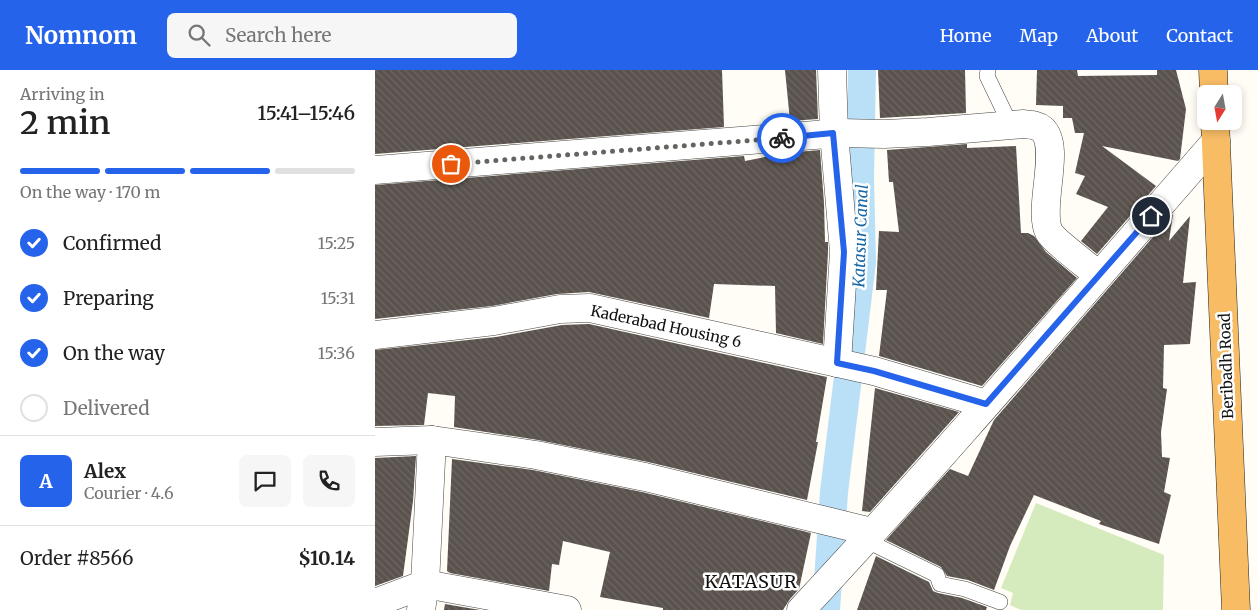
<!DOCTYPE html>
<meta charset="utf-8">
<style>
body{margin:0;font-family:Merriweather,serif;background:#f6f6f6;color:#222;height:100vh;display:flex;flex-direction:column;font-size:19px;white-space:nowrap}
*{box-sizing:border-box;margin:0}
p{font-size:16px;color:#767676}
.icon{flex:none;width:28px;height:28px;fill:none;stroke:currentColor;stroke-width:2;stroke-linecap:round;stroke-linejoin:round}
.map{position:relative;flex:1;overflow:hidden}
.side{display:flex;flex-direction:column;background:#fff;width:375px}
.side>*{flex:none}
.needle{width:32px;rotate:191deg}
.fabs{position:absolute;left:822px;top:15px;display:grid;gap:10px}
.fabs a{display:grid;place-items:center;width:45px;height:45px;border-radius:8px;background:#fff;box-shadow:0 2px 8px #0003;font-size:25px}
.pin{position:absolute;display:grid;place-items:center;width:42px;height:42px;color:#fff;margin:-21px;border:2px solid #fff;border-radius:50%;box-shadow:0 1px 5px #0007}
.courier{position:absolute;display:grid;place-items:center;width:50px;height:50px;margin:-25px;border:4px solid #2563eb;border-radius:50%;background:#fff;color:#222;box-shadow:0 1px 6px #0007}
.summary em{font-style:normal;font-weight:600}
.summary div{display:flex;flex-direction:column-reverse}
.summary{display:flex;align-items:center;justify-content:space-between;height:85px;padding:0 20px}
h1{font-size:32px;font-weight:600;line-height:38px}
.bar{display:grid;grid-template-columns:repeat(4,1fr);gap:8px 5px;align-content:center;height:60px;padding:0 20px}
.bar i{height:6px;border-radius:4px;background:#e0e0e0}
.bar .on{background:#2563eb}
.bar p{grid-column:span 4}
.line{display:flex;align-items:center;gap:12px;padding:0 20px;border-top:1px solid #e0e0e0}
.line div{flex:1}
.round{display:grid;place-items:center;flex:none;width:52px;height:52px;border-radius:8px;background:#f6f6f6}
ol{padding:0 20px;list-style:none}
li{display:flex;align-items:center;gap:15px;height:55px}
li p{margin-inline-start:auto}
li .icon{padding:5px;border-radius:50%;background:#2563eb;color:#fff;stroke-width:4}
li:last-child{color:#767676}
li i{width:28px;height:28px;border:2px solid #e0e0e0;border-radius:50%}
header{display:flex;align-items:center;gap:30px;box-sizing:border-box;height:70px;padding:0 25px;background:#2563eb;color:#fff}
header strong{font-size:24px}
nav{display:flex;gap:28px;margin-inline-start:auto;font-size:18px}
.search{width:350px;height:45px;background:#f6f6f6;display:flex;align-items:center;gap:12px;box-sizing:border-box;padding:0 18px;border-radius:8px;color:#767676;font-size:19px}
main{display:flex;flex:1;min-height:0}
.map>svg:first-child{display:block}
.grass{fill:#d5ebbd}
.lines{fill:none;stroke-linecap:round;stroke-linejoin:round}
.canal{stroke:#b9e0f7;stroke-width:28}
.building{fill:url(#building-back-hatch)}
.service-casing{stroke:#444;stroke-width:16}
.minor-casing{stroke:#444;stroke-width:29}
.trunk-casing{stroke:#222;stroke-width:29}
.service{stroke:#fff;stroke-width:15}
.minor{stroke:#fff;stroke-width:28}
.trunk{stroke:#f7bc64;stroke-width:28}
.done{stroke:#646461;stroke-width:5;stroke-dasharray:0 9}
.route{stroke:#2563eb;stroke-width:6}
.labels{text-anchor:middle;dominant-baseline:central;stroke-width:5;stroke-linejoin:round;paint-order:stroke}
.street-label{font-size:15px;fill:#111;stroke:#fff}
.water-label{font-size:16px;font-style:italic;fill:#1768a6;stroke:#fff}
.quarter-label{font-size:18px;letter-spacing:1px;fill:#111;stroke:#fff}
</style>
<header>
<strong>Nomnom</strong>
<div class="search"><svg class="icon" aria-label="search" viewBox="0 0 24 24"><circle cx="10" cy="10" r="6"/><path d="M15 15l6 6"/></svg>Search here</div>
<nav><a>Home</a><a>Map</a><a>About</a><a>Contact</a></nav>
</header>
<main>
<section class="side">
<div class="summary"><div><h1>2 min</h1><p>Arriving in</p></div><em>15:41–15:46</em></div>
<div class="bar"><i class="on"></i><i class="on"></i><i class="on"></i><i></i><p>On the way · 170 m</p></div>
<ol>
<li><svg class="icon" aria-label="check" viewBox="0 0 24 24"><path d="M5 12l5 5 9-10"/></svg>Confirmed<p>15:25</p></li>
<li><svg class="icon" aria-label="check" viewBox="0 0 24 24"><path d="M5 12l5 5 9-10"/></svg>Preparing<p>15:31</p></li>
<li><svg class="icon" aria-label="check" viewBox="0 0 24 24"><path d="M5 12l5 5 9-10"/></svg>On the way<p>15:36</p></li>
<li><i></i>Delivered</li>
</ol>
<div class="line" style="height:90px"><b class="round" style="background:#2563eb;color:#fff">A</b><div><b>Alex</b><p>Courier · 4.6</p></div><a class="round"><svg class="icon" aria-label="chat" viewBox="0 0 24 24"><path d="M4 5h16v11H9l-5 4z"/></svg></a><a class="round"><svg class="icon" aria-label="phone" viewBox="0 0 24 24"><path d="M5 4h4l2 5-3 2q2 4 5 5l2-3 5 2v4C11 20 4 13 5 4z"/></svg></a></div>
<div class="line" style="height:65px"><div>Order #8566</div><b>$10.14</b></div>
</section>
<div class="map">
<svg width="883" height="540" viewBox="0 0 883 540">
<defs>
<pattern id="building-back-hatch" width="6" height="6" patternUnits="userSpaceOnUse" patternTransform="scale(1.25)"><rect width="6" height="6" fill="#5a524d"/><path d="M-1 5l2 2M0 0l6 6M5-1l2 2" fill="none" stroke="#6d6662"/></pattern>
</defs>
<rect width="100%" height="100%" fill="#fffdf5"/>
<!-- grass -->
<polygon class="grass" points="661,433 789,485 788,540 646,540 635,535 638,523 626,518"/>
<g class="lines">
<!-- canal -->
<polyline class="canal" points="451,540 459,422 487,192 485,108 487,0"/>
</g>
<!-- building -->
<g class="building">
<polygon points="0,0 347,0 349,57 0,84"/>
<polygon points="410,0 441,0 443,49 415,51"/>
<polygon points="503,0 590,0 591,43 505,48"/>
<polygon points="662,0 702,0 703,6 782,5 782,0 801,0 811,39 805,89 803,91 727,76 781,116 722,184 706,171 733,137 701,124 710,106 700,103 709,63 700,63 697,48 688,48 688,36 661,35"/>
<polygon points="592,74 592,78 641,76 646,163 653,163 659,166 671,182 702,208 607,316 504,286 512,220 501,220 504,161 524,162 518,112 514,112 512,80"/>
<polygon points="445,80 449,133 450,172 453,172 453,182 448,274 401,263 400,216 339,214 334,248 214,222 182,224 117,236 0,249 0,115 369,86 370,91 410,83"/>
<polygon points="798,144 794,171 815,146 808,213 821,212 815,274 789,275 788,318 792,319 786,362 787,387 795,388 789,422 796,425 784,474 724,454 726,451 659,425 635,476 619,520 593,510 572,506 566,497 511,470 575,399 593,406 619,350"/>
<polygon points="214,254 452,307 441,372 443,372 432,430 273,392 163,370 79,357 80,326 53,323 49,355 0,356 0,280 121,267 187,255"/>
<polygon points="500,318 584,342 495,442 487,441"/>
<polygon points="41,386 38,431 28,506 0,516 0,388"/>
<polygon points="77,389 158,400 267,422 436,463 424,519 415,529 408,540 288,540 288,538 225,527 235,482 188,471 184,495 177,494 174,521 75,503 72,501"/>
<polygon points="501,486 554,512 558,521 563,523 587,528 612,537 611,540 482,540"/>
<polygon points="70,534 105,540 69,540"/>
</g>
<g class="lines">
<!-- service casing -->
<g class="service-casing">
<g id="service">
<polyline points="613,0 612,6 636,56"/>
<polyline points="490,470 562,505 565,514 590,519 625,532"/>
</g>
</g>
<!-- minor casing -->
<g class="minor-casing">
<g id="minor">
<polyline points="457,0 459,63 469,182 462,293"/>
<path d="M0 100 465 63 509 64 553 62 649 54C656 55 662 55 667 59 687 77 662 138 674 162 678 170 714 197 723 205"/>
<polyline points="0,265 119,251 185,239 215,238 499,301 611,334"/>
<polyline points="0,372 57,370 161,385 270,407 497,462"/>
<polyline points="0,533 50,514 192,540"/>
<polyline points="46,540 50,514 57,370"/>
<path d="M426 540C568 388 704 228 841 71"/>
</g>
</g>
<!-- trunk casing -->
<g class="trunk-casing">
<g id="trunk">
<polyline points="838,0 839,24"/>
<polyline points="840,51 861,540"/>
</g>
</g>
<!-- service -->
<use href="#service" class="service"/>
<!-- minor -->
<use href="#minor" class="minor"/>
<!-- trunk -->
<use href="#trunk" class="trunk"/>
</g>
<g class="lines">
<!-- done -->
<polyline class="done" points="76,94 407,68"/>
<!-- route -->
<polyline class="route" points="407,68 458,63 469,182 462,293 499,301 611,334 776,146"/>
</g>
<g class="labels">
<!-- street labels -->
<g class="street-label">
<text transform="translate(291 256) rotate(12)">Kaderabad Housing 6</text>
<text transform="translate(851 296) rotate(-92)">Beribadh Road</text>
</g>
<!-- water labels -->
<g class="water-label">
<text transform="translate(485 166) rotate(-88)">Katasur Canal</text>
</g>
<!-- quarter labels -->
<g class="quarter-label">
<text x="376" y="511">KATASUR</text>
</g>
</g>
</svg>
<div class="fabs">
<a><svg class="needle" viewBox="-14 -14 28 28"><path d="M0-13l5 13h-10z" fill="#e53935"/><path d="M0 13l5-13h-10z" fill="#767676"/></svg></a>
</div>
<div class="pin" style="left:76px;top:94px;background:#ea580c"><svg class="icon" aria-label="bag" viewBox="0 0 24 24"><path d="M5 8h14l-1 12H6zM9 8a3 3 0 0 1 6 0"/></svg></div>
<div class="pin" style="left:776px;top:146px;background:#1f2937"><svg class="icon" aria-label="home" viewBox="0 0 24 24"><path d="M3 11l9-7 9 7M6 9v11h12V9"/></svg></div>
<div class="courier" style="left:407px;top:68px"><svg class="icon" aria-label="bike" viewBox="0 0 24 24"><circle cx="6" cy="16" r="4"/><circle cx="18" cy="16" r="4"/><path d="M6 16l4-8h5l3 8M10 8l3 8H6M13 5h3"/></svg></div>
</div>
</main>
